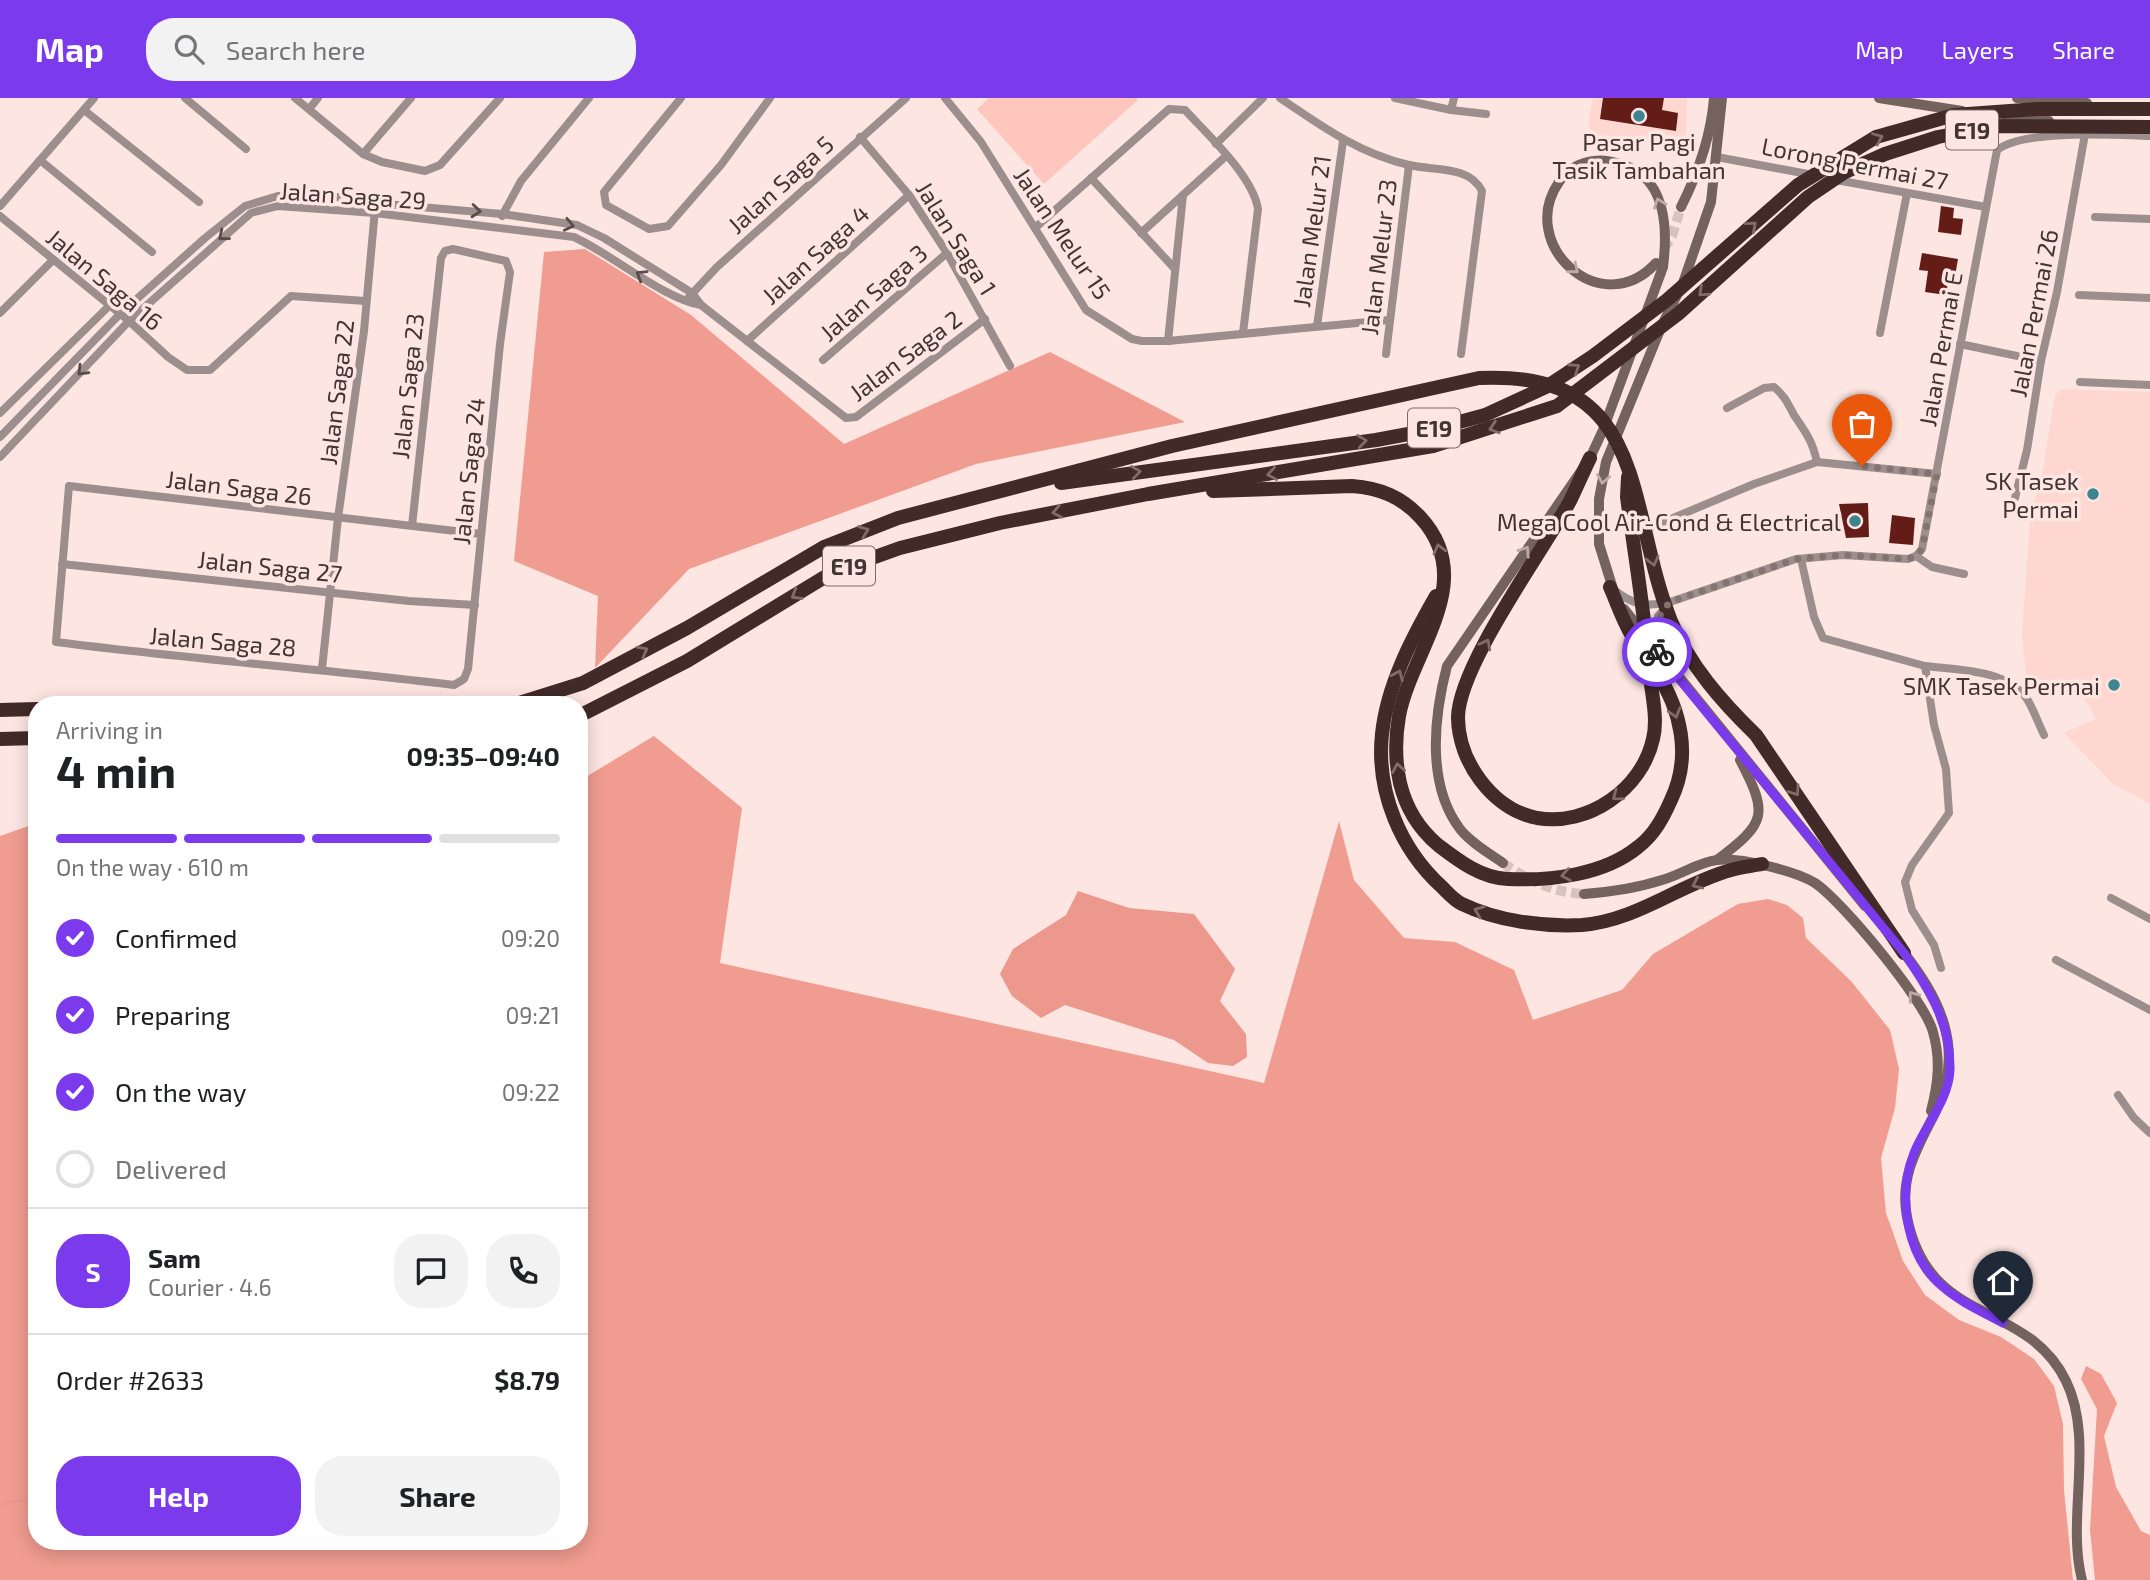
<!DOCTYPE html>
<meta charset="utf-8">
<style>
body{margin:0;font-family:"Exo 2",sans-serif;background:#f2f2f2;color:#202124;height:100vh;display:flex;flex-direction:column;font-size:26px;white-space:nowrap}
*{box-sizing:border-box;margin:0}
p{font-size:23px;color:#757577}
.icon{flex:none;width:38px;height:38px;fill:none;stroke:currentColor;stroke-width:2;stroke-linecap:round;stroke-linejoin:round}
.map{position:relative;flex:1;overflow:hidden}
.details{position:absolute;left:28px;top:598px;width:560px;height:854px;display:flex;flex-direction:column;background:#fff;border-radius:28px;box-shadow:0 4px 18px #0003}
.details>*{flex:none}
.pin{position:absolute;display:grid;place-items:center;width:60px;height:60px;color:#fff;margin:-72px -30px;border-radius:50% 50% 50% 0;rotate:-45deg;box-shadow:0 0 7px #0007}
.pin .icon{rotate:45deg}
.courier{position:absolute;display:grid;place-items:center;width:70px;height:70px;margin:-35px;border:5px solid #7c3aed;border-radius:50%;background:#fff;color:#222;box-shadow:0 2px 9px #0007}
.head em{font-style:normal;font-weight:700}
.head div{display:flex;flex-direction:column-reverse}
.head{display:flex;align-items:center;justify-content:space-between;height:119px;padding:0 28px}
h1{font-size:46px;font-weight:700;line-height:52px}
.bar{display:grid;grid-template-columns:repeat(4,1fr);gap:10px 7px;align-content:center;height:84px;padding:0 28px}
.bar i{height:9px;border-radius:5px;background:#e0e0e0}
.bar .active{background:#7c3aed}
.bar p{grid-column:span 4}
.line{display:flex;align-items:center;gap:18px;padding:0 28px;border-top:2px solid #e0e0e0}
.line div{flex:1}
.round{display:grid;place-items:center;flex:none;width:74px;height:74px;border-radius:28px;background:#f2f2f2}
ol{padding:0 28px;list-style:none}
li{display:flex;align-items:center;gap:21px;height:77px}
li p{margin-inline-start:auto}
li .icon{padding:7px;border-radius:50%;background:#7c3aed;color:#fff;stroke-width:4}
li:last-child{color:#757577}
li i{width:38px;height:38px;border:4px solid #e0e0e0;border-radius:50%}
.cta{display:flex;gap:14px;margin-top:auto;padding:14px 28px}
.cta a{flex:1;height:80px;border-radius:28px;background:#7c3aed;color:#fff;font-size:28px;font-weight:700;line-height:80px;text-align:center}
.cta a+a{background:#f2f2f2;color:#202124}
header{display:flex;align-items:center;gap:42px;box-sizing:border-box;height:98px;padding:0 35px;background:#7c3aed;color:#fff}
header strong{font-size:33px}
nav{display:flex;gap:38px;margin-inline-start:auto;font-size:24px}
.search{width:490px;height:63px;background:#f2f2f2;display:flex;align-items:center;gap:18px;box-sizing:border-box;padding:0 24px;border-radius:28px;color:#757577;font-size:26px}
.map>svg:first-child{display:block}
.built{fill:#fed7d1}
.green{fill:#fec6bd}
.forest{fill:#f09c90}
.water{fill:#ec988c}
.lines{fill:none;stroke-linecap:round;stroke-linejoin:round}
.stream{stroke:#ec988c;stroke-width:2.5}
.building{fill:#631c16}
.secondary-tunnel{stroke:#d8c2be;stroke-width:10;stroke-dasharray:10 5;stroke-linecap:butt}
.street{stroke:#9b8e8c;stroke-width:8}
.secondary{stroke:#74625f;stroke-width:10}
.highway{stroke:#412a27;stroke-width:14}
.oneway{stroke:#836b68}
.oneway2{stroke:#bfaaa6}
.oneway3{stroke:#584c4a}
.done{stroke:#837371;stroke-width:7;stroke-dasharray:0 12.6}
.route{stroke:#7c3aed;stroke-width:9}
.poi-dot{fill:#3e848f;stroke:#fde5e1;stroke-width:2.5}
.labels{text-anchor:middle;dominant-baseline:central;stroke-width:7;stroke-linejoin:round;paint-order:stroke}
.shield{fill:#fde5e1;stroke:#7a6a68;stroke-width:2}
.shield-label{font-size:23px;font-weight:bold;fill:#423634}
.poi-label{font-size:24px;fill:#423634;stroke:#fde5e1;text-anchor:end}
.street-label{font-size:24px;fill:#423634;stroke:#fde5e1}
</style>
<header>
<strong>Map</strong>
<div class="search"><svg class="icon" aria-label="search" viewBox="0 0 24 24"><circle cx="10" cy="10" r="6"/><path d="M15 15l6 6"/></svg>Search here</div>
<nav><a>Map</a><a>Layers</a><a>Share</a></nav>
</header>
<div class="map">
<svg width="2150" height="1482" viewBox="0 0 2150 1482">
<rect width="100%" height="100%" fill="#fde5e1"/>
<!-- built -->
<g class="built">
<polygon points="1593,0 1687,0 1686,43 1679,49 1593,36 1588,26"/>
<polygon points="2062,291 2150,294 2150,706 2113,686 2064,635 2096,621 2074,581 2028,590 2023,584 2026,576 2022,536 2030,421 2043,371 2055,297"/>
</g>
<!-- green -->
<polygon class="green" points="989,0 1136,0 1138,2 1044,86 977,11"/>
<!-- forest -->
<g class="forest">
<polygon points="585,151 691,217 844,346 1050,254 1185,324 976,366 689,471 595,570 598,498 514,463 544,154"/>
<polygon points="654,638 742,710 720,865 1264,985 1339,723 1354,782 1404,840 1455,844 1514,872 1533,922 1622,892 1653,856 1738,806 1768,801 1787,807 1803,820 1806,840 1851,883 1890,932 1899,971 1895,1010 1881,1060 1886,1115 1903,1163 1925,1197 1959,1222 2001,1239 2034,1261 2054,1288 2063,1326 2064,1392 2073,1482 0,1482 0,738 37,725 37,1444 579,1444 579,683"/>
<polygon points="2086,1268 2101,1276 2117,1305 2104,1338 2116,1389 2141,1433 2150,1437 2150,1482 2095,1482 2090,1432 2097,1311 2081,1281"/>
</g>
<!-- water -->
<polygon class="water" points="1078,793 1129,810 1194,816 1235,871 1220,903 1246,936 1247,959 1233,968 1208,965 1174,942 1065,907 1041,920 1012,898 1000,876 1013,851 1066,817"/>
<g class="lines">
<!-- stream -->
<polyline class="stream" points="0,1407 13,1403 37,1403"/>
</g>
<!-- building -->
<g class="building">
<polygon points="1603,0 1664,0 1662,12 1678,15 1676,33 1600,21"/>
<polygon points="1941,108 1954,110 1953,120 1963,121 1961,137 1938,134"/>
<polygon points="1922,155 1958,161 1955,178 1949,177 1946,197 1925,194 1928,173 1919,172"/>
<polygon points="1868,405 1869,439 1846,440 1839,406"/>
<polygon points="1892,417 1915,420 1913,447 1889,445"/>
</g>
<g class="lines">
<!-- secondary-tunnel -->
<g class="secondary-tunnel">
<polyline points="1664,151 1672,138 1681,109"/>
<path d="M1503 765C1529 783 1552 794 1584 796"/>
</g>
<!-- street -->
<g class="street">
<polyline points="185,0 246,51"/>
<polyline points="295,0 363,56 382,64 425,73 440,67 500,0"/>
<polyline points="681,0 604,94 606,107 649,131 668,128 721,67 770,0"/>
<polyline points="945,0 981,44 1086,212 1132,241 1142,243 1168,243 1389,222"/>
<path d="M1280 0C1321 28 1360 56 1409 67 1434 73 1469 67 1482 93L1461 256"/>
<polyline points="1395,0 1451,12 1486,16"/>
<polyline points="309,11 318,0"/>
<polyline points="84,12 199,104"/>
<polyline points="1451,12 1454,0"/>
<polyline points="860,39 909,97 947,155 1010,268"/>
<polyline points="1216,46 1263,0"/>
<polyline points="363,56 411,0"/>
<polyline points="1717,59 1813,77"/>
<polyline points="40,62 152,154"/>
<polyline points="1091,80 1175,171"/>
<polyline points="1836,82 1986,109"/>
<polyline points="0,108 94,0"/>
<polyline points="0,118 129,223 168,259 187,272 210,272 291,198 366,203"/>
<polyline points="502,118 521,83 589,0"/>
<polyline points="2095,119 2150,121"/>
<path d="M1035 130 1169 11 1185 12C1207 36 1253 78 1258 111L1243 235"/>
<polyline points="1141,135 1226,58"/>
<polyline points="2079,197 2150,200"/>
<polyline points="689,199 717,169 906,0"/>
<polyline points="0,215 52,163"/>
<polyline points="1317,228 1343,43"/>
<polyline points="1880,235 1907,95"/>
<polyline points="747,243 909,97"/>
<polyline points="1168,243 1183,97"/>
<polyline points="1960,246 2041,263"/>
<polyline points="1386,256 1409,67"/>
<polyline points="823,262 947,155"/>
<polyline points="2080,284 2150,287"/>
<path d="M1727 310 1764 290 1774 289C1785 298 1788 306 1794 317 1806 335 1812 342 1817 364"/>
<polyline points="0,315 108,209"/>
<polyline points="0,339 120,216 205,140 245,108 278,98 325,97 374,105 502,116 577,127 604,140 692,195 701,207 846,320 856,319 985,221"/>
<path d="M0 359 129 223 251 115 278 108 375 115 574 139C613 157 664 201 701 207"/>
<polyline points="2015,400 2027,352 2041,263 2057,194 2085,36"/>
<path d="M412 428 441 160 445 153 453 151 506 163 510 174 500 246 468 571 464 581 454 587C322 571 189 561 56 544L69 388 481 436"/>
<polyline points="1654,428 1754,386 1817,364 1937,376"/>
<path d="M1916 458 1922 451 1997 52C2024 31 2115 37 2150 38"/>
<polyline points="1916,458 1932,469 1964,476"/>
<polyline points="1801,461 1814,519 1823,540 1925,568 1934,627 1946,671 1949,715 1912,767 1905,784 1912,812 1934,847 1941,870"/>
<polyline points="62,466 409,503 475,507"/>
<path d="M1614 492C1633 507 1646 509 1670 504L1796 461 1843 457 1908 461 1916 458"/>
<polyline points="1656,553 1658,518 1668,507"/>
<path d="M1925 568C1958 572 2006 571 2027 601 2034 612 2038 625 2044 637"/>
<polyline points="322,571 338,420 364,233 375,111"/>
<polyline points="2111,800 2150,821"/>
<polyline points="2056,862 2150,912"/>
<polyline points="2118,997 2134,1020 2150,1035"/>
</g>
<!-- secondary -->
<g class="secondary">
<polyline points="1879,0 1962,13"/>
<polyline points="2017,0 2087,5"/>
<polyline points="2006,18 2049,23"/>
<path d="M1681 109C1698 75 1711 38 1714 0"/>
<polyline points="1614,494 1599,446 1599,401 1606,364 1662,227 1683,185 1711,104 1722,0"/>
<polyline points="1624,511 1865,808"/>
<path d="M1717 762C1766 725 1769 717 1740 662"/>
<path d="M1503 765C1489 755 1471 745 1460 731 1426 686 1434 618 1447 568L1590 360 1603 332 1663 169C1668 130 1666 78 1620 66 1608 62 1596 61 1584 65 1573 68 1565 75 1559 84 1516 146 1601 225 1656 165"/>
<path d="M1584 796C1610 794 1637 790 1662 782 1680 777 1699 764 1717 762 1740 759 1795 773 1815 785 1842 803 1925 903 1933 934 1941 962 1938 986 1931 1013"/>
<path d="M1900 850C1941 900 1966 952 1935 1015 1918 1049 1899 1079 1907 1119 1929 1230 2026 1201 2066 1283 2095 1342 2066 1420 2082 1482"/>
</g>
<!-- highway -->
<g class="highway">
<path d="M1590 360C1583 374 1577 389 1570 403 1543 453 1459 567 1458 619 1458 663 1492 711 1537 720 1588 729 1642 691 1653 641 1658 621 1652 598 1650 578 1645 518 1635 459 1627 399L1628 379"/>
<polyline points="1061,385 1376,342 1430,332 1485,317 1546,289 1593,258 1667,202 1798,87 1876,39 1954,17 2037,11 2150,11"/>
<path d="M1213 393 1352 388C1380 390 1402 399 1421 420 1479 484 1411 553 1399 618 1395 641 1395 663 1400 685 1406 710 1419 731 1438 747 1459 763 1481 780 1508 781 1550 783 1604 777 1638 749 1654 737 1663 720 1671 702 1692 658 1681 612 1656 573 1648 561 1638 550 1632 538 1623 523 1617 505 1610 489"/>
<path d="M1436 498C1412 540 1387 587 1382 636 1376 693 1400 751 1442 789 1448 795 1454 802 1462 806 1497 823 1543 829 1582 827 1636 823 1680 786 1731 772 1741 769 1752 768 1762 766"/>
<path d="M513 607 583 585 687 530 824 449 898 420 1172 348 1479 280C1651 272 1625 408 1671 523 1690 568 1722 604 1756 637L1904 855"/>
<polyline points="0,612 37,611"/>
<polyline points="579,618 687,563 833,474 900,450 1000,425 1148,396 1433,348 1557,308 1678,216 1808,99 1845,74 1885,56 1938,39 1994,28 2150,29"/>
<polyline points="0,641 37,640"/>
</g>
</g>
<!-- one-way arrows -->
<defs><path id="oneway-chevron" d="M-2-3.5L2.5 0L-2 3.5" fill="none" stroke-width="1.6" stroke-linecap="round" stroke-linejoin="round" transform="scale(1.75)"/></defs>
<g class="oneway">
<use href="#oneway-chevron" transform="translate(1878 40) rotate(-23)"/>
<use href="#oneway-chevron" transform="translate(1752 128) rotate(-41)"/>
<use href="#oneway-chevron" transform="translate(1703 194) rotate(138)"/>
<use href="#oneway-chevron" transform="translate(1575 270) rotate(-33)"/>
<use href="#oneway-chevron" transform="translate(1494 330) rotate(162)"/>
<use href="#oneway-chevron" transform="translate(1362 343) rotate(-8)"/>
<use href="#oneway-chevron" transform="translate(1136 374) rotate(-8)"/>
<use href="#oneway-chevron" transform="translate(1272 376) rotate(171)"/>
<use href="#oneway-chevron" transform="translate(1057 414) rotate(169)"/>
<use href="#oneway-chevron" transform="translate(864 433) rotate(-21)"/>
<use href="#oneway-chevron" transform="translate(1439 451) rotate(-105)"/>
<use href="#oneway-chevron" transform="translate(1653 463) rotate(76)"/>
<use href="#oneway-chevron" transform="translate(796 497) rotate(149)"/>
<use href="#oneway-chevron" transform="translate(1486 546) rotate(-62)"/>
<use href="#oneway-chevron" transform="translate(643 553) rotate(-28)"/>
<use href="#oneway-chevron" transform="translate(1398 577) rotate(-67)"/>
<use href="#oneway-chevron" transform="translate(1675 615) rotate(73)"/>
<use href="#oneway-chevron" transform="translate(1398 670) rotate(-100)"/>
<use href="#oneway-chevron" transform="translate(1795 693) rotate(56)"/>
<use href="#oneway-chevron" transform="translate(1617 698) rotate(143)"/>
<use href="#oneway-chevron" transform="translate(1566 777) rotate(171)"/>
<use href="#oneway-chevron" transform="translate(1697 786) rotate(156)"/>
<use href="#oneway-chevron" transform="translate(1479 813) rotate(-159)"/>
</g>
<g class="oneway2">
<use href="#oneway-chevron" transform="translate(1659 105) rotate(-110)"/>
<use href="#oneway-chevron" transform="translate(1574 171) rotate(39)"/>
<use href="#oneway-chevron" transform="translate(1603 381) rotate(100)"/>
<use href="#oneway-chevron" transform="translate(1525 453) rotate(-57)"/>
<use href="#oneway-chevron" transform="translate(1913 898) rotate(-127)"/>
</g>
<g class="oneway3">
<use href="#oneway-chevron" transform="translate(476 113) rotate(5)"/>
<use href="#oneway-chevron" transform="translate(569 127) rotate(12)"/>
<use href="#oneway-chevron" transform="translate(223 138) rotate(141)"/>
<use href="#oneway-chevron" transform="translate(641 177) rotate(-148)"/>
<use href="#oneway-chevron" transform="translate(82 273) rotate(134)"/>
</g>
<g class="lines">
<!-- done -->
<path class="done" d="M1657 554C1653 532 1655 521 1670 504L1796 461 1843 457 1908 461 1916 458 1922 451 1937 376 1862 368"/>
<!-- route -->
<path class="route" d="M1657 554 1904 855C1929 891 1951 926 1950 972 1949 1002 1924 1029 1914 1055 1897 1098 1906 1159 1943 1189 1960 1204 1983 1214 2003 1225"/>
</g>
<!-- markers -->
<g class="poi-dot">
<circle cx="1639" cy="18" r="7"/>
<circle cx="2093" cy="396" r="7"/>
<circle cx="1855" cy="423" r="7"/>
<circle cx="2114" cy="587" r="7"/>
</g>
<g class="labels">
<!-- shield labels -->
<g class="shield">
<rect x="1946" y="12.5" width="52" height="39" rx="5"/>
<rect x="1408" y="310.5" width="52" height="39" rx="5"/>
<rect x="823" y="448.5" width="52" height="39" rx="5"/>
</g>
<g class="shield-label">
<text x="1972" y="32">E19</text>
<text x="1434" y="330">E19</text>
<text x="849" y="468">E19</text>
</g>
<!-- poi labels -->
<g class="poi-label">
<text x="1639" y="43" text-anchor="middle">Pasar Pagi<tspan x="1639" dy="28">Tasik Tambahan</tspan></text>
<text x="2079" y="382">SK Tasek<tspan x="2079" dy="28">Permai</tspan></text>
<text x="1841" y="423">Mega Cool Air-Cond &amp; Electrical</text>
<text x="2100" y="587">SMK Tasek Permai</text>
</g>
<!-- street labels -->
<g class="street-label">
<text transform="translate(1855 65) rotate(11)">Lorong Permai 27</text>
<text transform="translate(780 86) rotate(-42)">Jalan Saga 5</text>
<text transform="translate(353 97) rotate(4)">Jalan Saga 29</text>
<text transform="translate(1311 133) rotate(-82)">Jalan Melur 21</text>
<text transform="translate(1063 135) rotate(56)">Jalan Melur 15</text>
<text transform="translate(957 140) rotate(58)">Jalan Saga 1</text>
<text transform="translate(815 156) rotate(-42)">Jalan Saga 4</text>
<text transform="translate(1378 159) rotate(-83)">Jalan Melur 23</text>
<text transform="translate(105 181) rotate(40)">Jalan Saga 16</text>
<text transform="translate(873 194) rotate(-41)">Jalan Saga 3</text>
<text transform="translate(2033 215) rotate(-79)">Jalan Permai 26</text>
<text transform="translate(1940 251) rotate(-80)">Jalan Permai E</text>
<text transform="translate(905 257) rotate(-37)">Jalan Saga 2</text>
<text transform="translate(407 288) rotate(-84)">Jalan Saga 23</text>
<text transform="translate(336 294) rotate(-83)">Jalan Saga 22</text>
<text transform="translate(468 373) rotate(-84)">Jalan Saga 24</text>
<text transform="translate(239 389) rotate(7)">Jalan Saga 26</text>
<text transform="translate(270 468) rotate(6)">Jalan Saga 27</text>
<text transform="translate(223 543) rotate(5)">Jalan Saga 28</text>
</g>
</g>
</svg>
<div class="pin" style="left:1862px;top:368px;background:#ea580c"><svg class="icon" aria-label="bag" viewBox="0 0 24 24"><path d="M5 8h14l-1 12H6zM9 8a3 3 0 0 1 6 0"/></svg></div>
<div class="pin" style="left:2003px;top:1225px;background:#1f2937"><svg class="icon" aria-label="home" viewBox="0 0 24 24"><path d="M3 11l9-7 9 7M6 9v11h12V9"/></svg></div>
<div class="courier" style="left:1657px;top:554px"><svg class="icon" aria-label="bike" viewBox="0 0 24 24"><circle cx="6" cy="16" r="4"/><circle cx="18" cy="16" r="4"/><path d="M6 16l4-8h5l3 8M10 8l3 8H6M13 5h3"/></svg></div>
<section class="details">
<div class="head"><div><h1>4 min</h1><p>Arriving in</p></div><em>09:35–09:40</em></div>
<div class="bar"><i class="active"></i><i class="active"></i><i class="active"></i><i></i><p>On the way · 610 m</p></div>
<ol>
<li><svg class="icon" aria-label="check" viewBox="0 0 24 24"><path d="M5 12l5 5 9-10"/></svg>Confirmed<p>09:20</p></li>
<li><svg class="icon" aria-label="check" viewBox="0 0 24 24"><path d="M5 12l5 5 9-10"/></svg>Preparing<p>09:21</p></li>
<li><svg class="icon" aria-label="check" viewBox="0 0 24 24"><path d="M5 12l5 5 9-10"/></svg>On the way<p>09:22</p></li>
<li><i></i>Delivered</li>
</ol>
<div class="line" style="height:126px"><b class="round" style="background:#7c3aed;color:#fff">S</b><div><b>Sam</b><p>Courier · 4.6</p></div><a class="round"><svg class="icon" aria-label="chat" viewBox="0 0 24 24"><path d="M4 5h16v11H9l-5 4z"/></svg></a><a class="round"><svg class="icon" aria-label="phone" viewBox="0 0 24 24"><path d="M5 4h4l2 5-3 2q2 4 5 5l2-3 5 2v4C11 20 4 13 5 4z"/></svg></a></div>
<div class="line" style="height:91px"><div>Order #2633</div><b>$8.79</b></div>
<div class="cta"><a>Help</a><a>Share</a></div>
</section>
</div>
